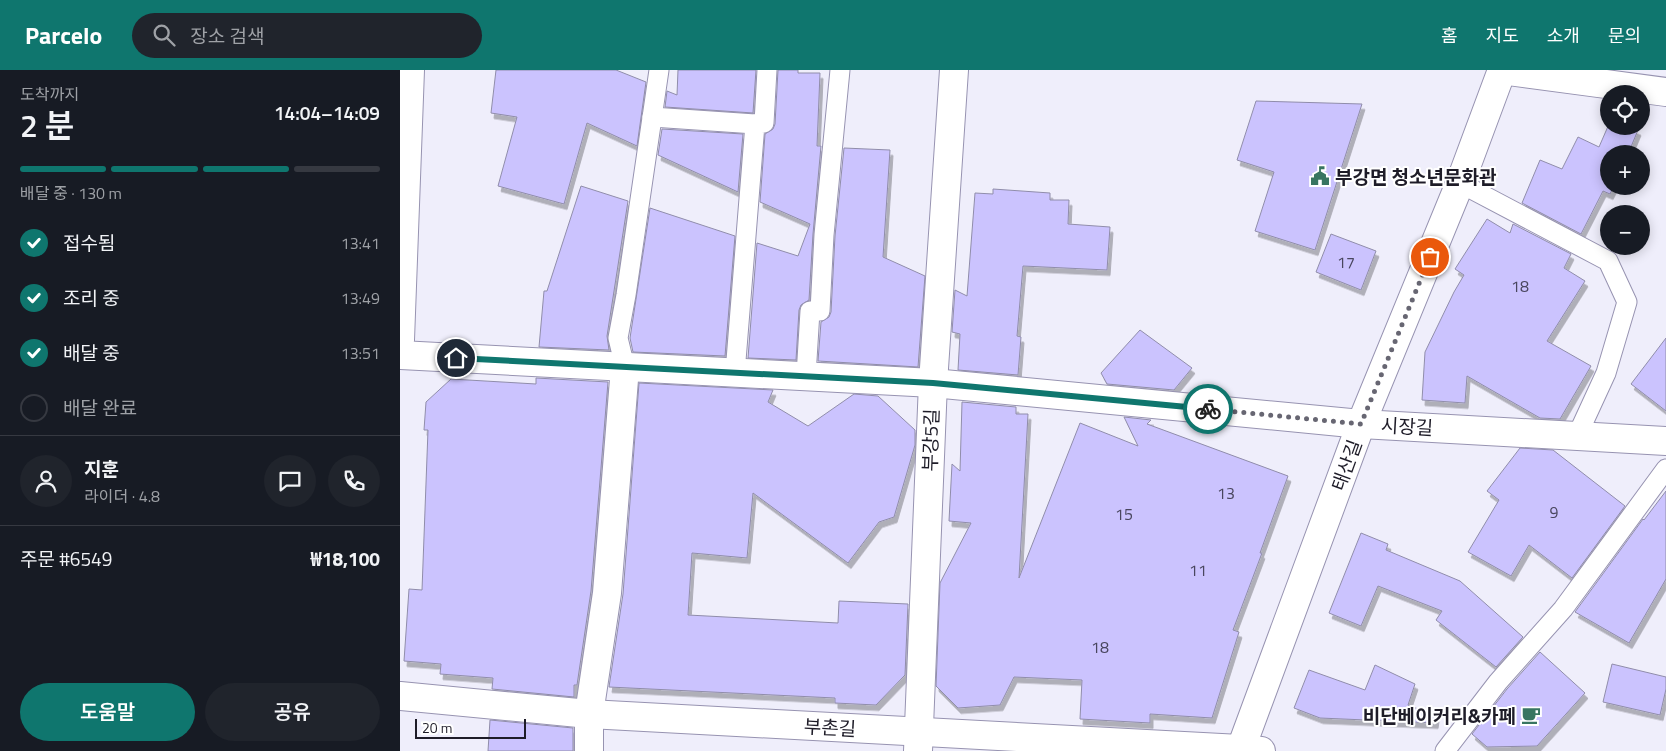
<!DOCTYPE html>
<html lang="ko">
<meta charset="utf-8">
<style>
body{margin:0;font-family:"Titillium Web","Noto Sans KR",sans-serif;background:#20242c;color:#f1f3f6;height:100vh;display:flex;flex-direction:column;font-size:19px;white-space:nowrap}
*{box-sizing:border-box;margin:0}
p{font-size:16px;color:#9ea1a6}
.icon{flex:none;width:28px;height:28px;fill:none;stroke:currentColor;stroke-width:2;stroke-linecap:round;stroke-linejoin:round}
.map{position:relative;flex:1;overflow:hidden}
.drawer{display:flex;flex-direction:column;background:#171b24;width:400px}
.drawer>*{flex:none}
.controls{position:absolute;left:1200px;top:15px;display:grid;gap:10px}
.controls a{display:grid;place-items:center;width:50px;height:50px;border-radius:50%;background:#171b24;box-shadow:0 2px 12px #0003;font-size:25px}
.scale{position:absolute;left:15px;bottom:12px;width:111px;box-sizing:border-box;padding-left:5px;border:2px solid #1e1c28;border-top:0;font-size:14px;line-height:18px;white-space:nowrap;color:#1e1c28;-webkit-text-stroke:4px #fff;paint-order:stroke}
.pin{position:absolute;display:grid;place-items:center;width:42px;height:42px;color:#fff;margin:-21px;border:2px solid #fff;border-radius:50%;box-shadow:0 1px 5px #0007}
.courier{position:absolute;display:grid;place-items:center;width:50px;height:50px;margin:-25px;border:4px solid #0f766e;border-radius:50%;background:#fff;color:#222;box-shadow:0 1px 6px #0007}
.summary em{font-style:normal;font-weight:600}
.summary div{display:flex;flex-direction:column-reverse}
.summary{display:flex;align-items:center;justify-content:space-between;height:85px;padding:0 20px}
h1{font-size:32px;font-weight:600;line-height:38px}
.bar{display:grid;grid-template-columns:repeat(4,1fr);gap:8px 5px;align-content:center;height:60px;padding:0 20px}
.bar i{height:6px;border-radius:4px;background:#363941}
.bar .active{background:#0f766e}
.bar p{grid-column:span 4}
.line{display:flex;align-items:center;gap:12px;padding:0 20px;border-top:1px solid #363941}
.line div{flex:1}
.round{display:grid;place-items:center;flex:none;width:52px;height:52px;border-radius:26px;background:#20242c}
ol{padding:0 20px;list-style:none}
li{display:flex;align-items:center;gap:15px;height:55px}
li p{margin-inline-start:auto}
li .icon{padding:5px;border-radius:50%;background:#0f766e;color:#fff;stroke-width:4}
li:last-child{color:#9ea1a6}
li i{width:28px;height:28px;border:2px solid #363941;border-radius:50%}
.button{display:flex;gap:10px;margin-top:auto;padding:10px 20px}
.button a{flex:1;height:58px;border-radius:30px;background:#0f766e;color:#fff;font-size:20px;font-weight:600;line-height:58px;text-align:center}
.button a+a{background:#20242c;color:#f1f3f6}
header{display:flex;align-items:center;gap:30px;box-sizing:border-box;height:70px;padding:0 25px;background:#0f766e;color:#fff}
header strong{font-size:24px}
nav{display:flex;gap:28px;margin-inline-start:auto;font-size:18px}
.search{width:350px;height:45px;background:#20242c;display:flex;align-items:center;gap:12px;box-sizing:border-box;padding:0 18px;border-radius:28px;color:#9ea1a6;font-size:19px}
main{display:flex;flex:1;min-height:0}
.map>svg:first-child{display:block}
.building{fill:#cbc3fe;stroke:#908daa;filter:url(#shadow)}
.lines{fill:none;stroke-linecap:round;stroke-linejoin:round}
.lane-casing{stroke:#9793b1;stroke-width:21}
.street-casing{stroke:#9793b1;stroke-width:30}
.lane{stroke:#fff;stroke-width:19}
.street{stroke:#fff;stroke-width:28}
.done{stroke:#676672;stroke-width:5;stroke-dasharray:0 9}
.route{stroke:#0f766e;stroke-width:6}
.labels{text-anchor:middle;dominant-baseline:central;stroke-width:4;stroke-linejoin:round;paint-order:stroke}
.number-label{font-size:16px;fill:#49465e}
.poi-label{font-size:19px;font-weight:bold;fill:#1e1c28;stroke:#fff;text-anchor:start}
.street-label{font-size:19px;fill:#1e1c28;stroke:#fff}
</style>
<header>
<strong>Parcelo</strong>
<div class="search"><svg class="icon" aria-label="search" viewBox="0 0 24 24"><circle cx="10" cy="10" r="6"/><path d="M15 15l6 6"/></svg>장소 검색</div>
<nav><a>홈</a><a>지도</a><a>소개</a><a>문의</a></nav>
</header>
<main>
<section class="drawer">
<div class="summary"><div><h1>2 분</h1><p>도착까지</p></div><em>14:04–14:09</em></div>
<div class="bar"><i class="active"></i><i class="active"></i><i class="active"></i><i></i><p>배달 중 · 130 m</p></div>
<ol>
<li><svg class="icon" aria-label="check" viewBox="0 0 24 24"><path d="M5 12l5 5 9-10"/></svg>접수됨<p>13:41</p></li>
<li><svg class="icon" aria-label="check" viewBox="0 0 24 24"><path d="M5 12l5 5 9-10"/></svg>조리 중<p>13:49</p></li>
<li><svg class="icon" aria-label="check" viewBox="0 0 24 24"><path d="M5 12l5 5 9-10"/></svg>배달 중<p>13:51</p></li>
<li><i></i>배달 완료</li>
</ol>
<div class="line" style="height:90px"><a class="round"><svg class="icon" aria-label="person" viewBox="0 0 24 24"><circle cx="12" cy="8" r="4"/><path d="M4 21q1-7 8-7t8 7"/></svg></a><div><b>지훈</b><p>라이더 · 4.8</p></div><a class="round"><svg class="icon" aria-label="chat" viewBox="0 0 24 24"><path d="M4 5h16v11H9l-5 4z"/></svg></a><a class="round"><svg class="icon" aria-label="phone" viewBox="0 0 24 24"><path d="M5 4h4l2 5-3 2q2 4 5 5l2-3 5 2v4C11 20 4 13 5 4z"/></svg></a></div>
<div class="line" style="height:65px"><div>주문 #6549</div><b>₩18,100</b></div>
<div class="button"><a>도움말</a><a>공유</a></div>
</section>
<div class="map">
<svg width="1266" height="681" viewBox="0 0 1266 681">
<defs>
<filter id="shadow"><feDropShadow dx="3" dy="5.5" stdDeviation="0" flood-color="#0004"/></filter>
</defs>
<rect width="100%" height="100%" fill="#efeefb"/>
<!-- building -->
<g class="building">
<polygon points="96,0 216,0 246,12 237,76 187,53 164,134 98,116 117,47 91,43"/>
<polygon points="278,0 356,0 353,43 265,37 267,21 277,25"/>
<polygon points="378,0 398,0 398,3 420,3 417,76 421,76 413,164 409,230 401,235 399,240 396,290 348,288 357,173 398,186 410,154 360,132 365,64 373,59 375,54"/>
<polygon points="856,31 962,34 915,180 855,161 874,102 837,90"/>
<polygon points="1209,54 1209,56 1228,56 1238,60 1228,84 1209,84 1209,116 1214,116 1210,124 1203,121 1181,164 1122,133 1140,90 1162,99 1178,67 1199,77"/>
<polygon points="262,59 343,64 338,122 258,85"/>
<polygon points="444,78 490,80 483,187 525,206 518,297 418,291 421,252 429,247 431,242 435,166"/>
<polygon points="181,116 228,131 207,266 209,280 139,277 144,221 147,221"/>
<polygon points="593,119 650,123 650,130 669,130 668,154 710,157 707,200 623,196 617,266 621,267 618,305 558,300 560,264 552,262 555,220 567,226 575,123 593,124"/>
<polygon points="250,138 335,166 325,286 233,282 230,268"/>
<polygon points="1087,149 1110,163 1113,154 1171,184 1164,198 1185,211 1147,271 1191,296 1160,349 1140,348 1067,306 1065,333 1022,330 1025,282 1054,222 1064,205 1055,199"/>
<polygon points="931,164 976,181 961,220 916,202"/>
<polygon points="740,260 792,298 774,320 707,314 701,303"/>
<polygon points="1266,268 1266,341 1231,314"/>
<polygon points="136,308 208,312 191,521 177,615 174,615 174,627 92,619 93,608 40,604 41,594 4,591 9,519 22,520 28,360 24,360 26,332 51,309 136,314"/>
<polygon points="239,313 373,320 368,332 408,356 454,324 478,326 515,360 515,375 494,447 479,452 448,493 353,423 347,488 292,483 288,545 438,553 439,531 508,534 505,605 476,635 435,633 435,628 209,617 223,524"/>
<polygon points="562,332 616,337 616,344 628,344 619,508 680,353 738,376 724,347 751,350 747,354 888,406 860,483 862,483 833,560 839,562 812,648 750,644 750,653 680,649 682,610 614,607 600,635 558,638 536,616 540,513 571,453 549,451 552,394 560,401"/>
<polygon points="1120,378 1153,380 1225,436 1172,508 1129,475 1111,506 1068,482 1099,430 1087,421"/>
<polygon points="1266,421 1266,509 1229,573 1175,542 1243,449 1244,450"/>
<polygon points="961,463 988,474 986,480 1060,511 1123,567 1096,597 1036,550 1042,541 978,516 961,556 929,543"/>
<polygon points="1140,582 1185,623 1137,676 1087,677 1072,664 1107,619"/>
<polygon points="1212,594 1266,607 1266,619 1260,645 1203,632"/>
<polygon points="975,595 1015,614 1008,635 1036,646 1035,653 920,648 894,638 909,600 965,620"/>
<polygon points="90,650 173,658 173,681 88,681"/>
</g>
<g class="lines">
<!-- lane casing -->
<g class="lane-casing">
<g id="lane">
<polyline points="252,47 355,54"/>
<polyline points="1060,113 1208,191 1227,232 1206,303 1177,366"/>
<polyline points="225,297 218,268 226,225 259,0"/>
<polyline points="335,303 355,54 364,53 367,0"/>
<polyline points="406,306 410,241 420,241 424,165 440,0"/>
<polyline points="1045,681 1098,612 1163,539 1266,399"/>
</g>
</g>
<!-- street casing -->
<g class="street-casing">
<g id="street">
<polyline points="1101,0 1266,22"/>
<polyline points="0,270 10,0"/>
<polyline points="0,285 533,313 961,354 1266,371"/>
<polyline points="0,626 189,644 840,679 861,681"/>
<polyline points="189,681 189,644 207,523 225,297"/>
<polyline points="518,681 533,313 554,0"/>
<polyline points="840,681 961,354 1060,113 1102,0"/>
</g>
</g>
<!-- lane -->
<use href="#lane" class="lane"/>
<!-- street -->
<use href="#street" class="street"/>
</g>
<g class="lines">
<!-- done -->
<polyline class="done" points="808,339 961,354 1030,187"/>
<!-- route -->
<polyline class="route" points="56,288 533,313 808,339"/>
</g>
<!-- icons -->
<defs>
<g id="civic-bare" transform="scale(1.5)"><path d="M-.6-6.5H3V-4.5H.6V-3L4-1V1h2V6H-6V1h2V-1L-.6-3ZM-1.2 2.5V6h2.4V2.5Z" fill="#387561" stroke="#fff" stroke-width="2.5" paint-order="stroke"/></g>
<g id="cafe-bare" transform="scale(1.5)"><path d="M-5.5-4.5H6V0H3Q3 3.5 0 3.5H-2.5Q-5.5 3.5-5.5 0ZM3-3.2v2h1.7v-2ZM-6 4.5H4V6H-6Z" fill="#387561" stroke="#fff" stroke-width="2.5" paint-order="stroke"/></g>
</defs>
<g fill-rule="evenodd">
<use href="#civic-bare" x="920" y="106"/>
<use href="#cafe-bare" x="1131" y="645"/>
</g>
<g class="labels">
<!-- number labels -->
<g class="number-label">
<text x="946" y="192">17</text>
<text x="1120" y="216">18</text>
<text x="826" y="423">13</text>
<text x="1154" y="442">9</text>
<text x="724" y="444">15</text>
<text x="798" y="500">11</text>
<text x="700" y="577">18</text>
</g>
<!-- poi labels -->
<g class="poi-label">
<text x="935" y="106">부강면 청소년문화관</text>
<text x="1116" y="645" text-anchor="end">비단베이커리&amp;카페</text>
</g>
<!-- street labels -->
<g class="street-label">
<text transform="translate(1007 356) rotate(3)">시장길</text>
<text transform="translate(530 370) rotate(-88)">부강5길</text>
<text transform="translate(946 395) rotate(-70)">태산길</text>
<text transform="translate(430 657) rotate(3)">부촌길</text>
</g>
</g>
</svg>
<div class="controls">
<a><svg class="icon" aria-label="locate" viewBox="0 0 24 24"><circle cx="12" cy="12" r="6"/><path d="M12 2v4M12 18v4M2 12h4M18 12h4"/></svg></a>
<a>+</a>
<a>−</a>
</div>
<div class="scale">20 m</div>
<div class="pin" style="left:1030px;top:187px;background:#ea580c"><svg class="icon" aria-label="bag" viewBox="0 0 24 24"><path d="M5 8h14l-1 12H6zM9 8a3 3 0 0 1 6 0"/></svg></div>
<div class="pin" style="left:56px;top:288px;background:#1f2937"><svg class="icon" aria-label="home" viewBox="0 0 24 24"><path d="M3 11l9-7 9 7M6 9v11h12V9"/></svg></div>
<div class="courier" style="left:808px;top:339px"><svg class="icon" aria-label="bike" viewBox="0 0 24 24"><circle cx="6" cy="16" r="4"/><circle cx="18" cy="16" r="4"/><path d="M6 16l4-8h5l3 8M10 8l3 8H6M13 5h3"/></svg></div>
</div>
</main>
